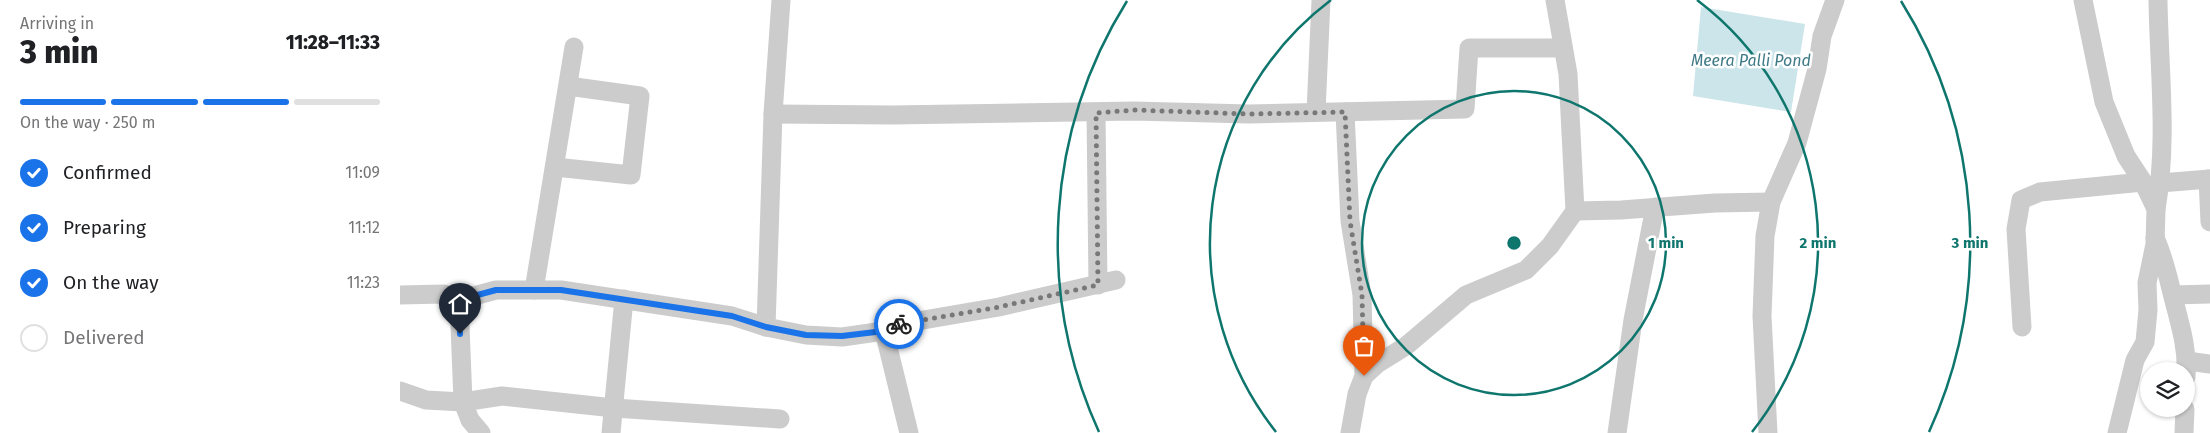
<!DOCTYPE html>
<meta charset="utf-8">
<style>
body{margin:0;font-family:"Fira Sans",sans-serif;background:#f6f6f6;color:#202124;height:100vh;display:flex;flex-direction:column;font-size:19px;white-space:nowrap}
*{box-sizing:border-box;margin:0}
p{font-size:16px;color:#757577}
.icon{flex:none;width:28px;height:28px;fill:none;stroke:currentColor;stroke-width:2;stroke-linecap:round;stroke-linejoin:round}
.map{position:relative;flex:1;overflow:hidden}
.panel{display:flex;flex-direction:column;background:#fff;width:400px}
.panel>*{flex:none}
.buttons{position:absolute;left:1740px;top:362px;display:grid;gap:10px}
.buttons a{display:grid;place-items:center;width:55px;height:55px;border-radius:50%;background:#fff;box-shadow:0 1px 4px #0004;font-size:25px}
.pin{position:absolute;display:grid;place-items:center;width:42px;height:42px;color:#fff;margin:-51px -21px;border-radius:50% 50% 50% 0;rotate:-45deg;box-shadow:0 0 5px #0007}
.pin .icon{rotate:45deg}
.courier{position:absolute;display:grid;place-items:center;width:50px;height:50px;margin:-25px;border:4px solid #1a73e8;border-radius:50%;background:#fff;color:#222;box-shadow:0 1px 6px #0007}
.overview em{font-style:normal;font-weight:800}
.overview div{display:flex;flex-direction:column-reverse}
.overview{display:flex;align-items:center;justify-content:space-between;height:85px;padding:0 20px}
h1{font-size:32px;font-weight:800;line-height:38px}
.bar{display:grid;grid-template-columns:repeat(4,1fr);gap:8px 5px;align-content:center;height:60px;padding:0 20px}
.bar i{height:6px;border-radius:4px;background:#e0e0e0}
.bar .current{background:#1a73e8}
.bar p{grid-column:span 4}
ol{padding:0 20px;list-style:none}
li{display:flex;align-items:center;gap:15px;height:55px}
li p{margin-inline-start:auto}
li .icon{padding:5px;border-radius:50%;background:#1a73e8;color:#fff;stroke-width:4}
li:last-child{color:#757577}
li i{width:28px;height:28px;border:2px solid #e0e0e0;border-radius:50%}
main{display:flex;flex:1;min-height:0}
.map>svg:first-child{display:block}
.water{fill:#cbe5ea}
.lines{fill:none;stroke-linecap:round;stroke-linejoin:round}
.minor{stroke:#ccc;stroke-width:19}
.done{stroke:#787878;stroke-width:5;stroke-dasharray:0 9}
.route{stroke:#1a73e8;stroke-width:6}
.ring{fill:none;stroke:#0f766e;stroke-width:2.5}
.labels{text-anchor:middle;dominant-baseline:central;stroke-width:5;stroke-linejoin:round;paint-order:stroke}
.water-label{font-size:16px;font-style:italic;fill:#3f7a87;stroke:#fff}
.centre{fill:#0f766e;stroke:#fff;stroke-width:2.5}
.ring-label{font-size:15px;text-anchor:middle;font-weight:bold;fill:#0f766e;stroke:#fff;stroke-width:5;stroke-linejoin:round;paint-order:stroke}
</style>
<main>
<section class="panel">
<div class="overview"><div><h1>3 min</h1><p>Arriving in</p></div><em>11:28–11:33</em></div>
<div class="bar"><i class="current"></i><i class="current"></i><i class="current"></i><i></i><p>On the way · 250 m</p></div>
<ol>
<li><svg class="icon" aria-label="check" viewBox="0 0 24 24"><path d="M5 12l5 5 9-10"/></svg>Confirmed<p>11:09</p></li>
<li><svg class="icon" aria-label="check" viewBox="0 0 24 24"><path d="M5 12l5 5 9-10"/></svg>Preparing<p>11:12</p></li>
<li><svg class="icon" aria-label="check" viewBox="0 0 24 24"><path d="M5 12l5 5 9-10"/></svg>On the way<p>11:23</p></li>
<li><i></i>Delivered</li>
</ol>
</section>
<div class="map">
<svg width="1810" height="433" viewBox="0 0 1810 433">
<rect width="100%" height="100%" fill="#fff"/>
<!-- water -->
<polygon class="water" points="1301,7 1405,24 1391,112 1293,96"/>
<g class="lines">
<!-- minor -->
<g class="minor">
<polyline points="1683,0 1704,102 1726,156 1743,182 1756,209 1755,244 1747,283 1748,310 1745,342 1735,360 1717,433"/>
<polyline points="916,112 921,0"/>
<polyline points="945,112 950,221 962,295 964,376 957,394 950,433"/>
<polyline points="696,113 698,285"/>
<polyline points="373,114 493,115 734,111 849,114 1065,109 1069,48 1163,48"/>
<polyline points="155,167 231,175 240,96 168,86"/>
<polyline points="1808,179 1810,222"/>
<polyline points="1760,183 1810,179"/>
<path d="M1756 209C1768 140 1759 70 1758 0"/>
<polyline points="1175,211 1221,210 1315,203 1371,202"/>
<path d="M1755 238C1764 257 1768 277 1773 297 1780 324 1788 349 1786 377"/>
<polyline points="134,290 174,47"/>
<polyline points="0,295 44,294 59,300 96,290 161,290 332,316 366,327 406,335 442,337 484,331 500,324 599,307 716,280"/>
<polyline points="1773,295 1810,294"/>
<polyline points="59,300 63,402 70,420 81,433"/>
<polyline points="366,327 373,114 381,0"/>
<polyline points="1622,327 1616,229 1621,200 1640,192 1743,182"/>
<polyline points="484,331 509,433"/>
<polyline points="1787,361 1810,364"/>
<polyline points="964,376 977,364 1006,346 1066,295 1126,270 1150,246 1175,211 1168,74 1155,0"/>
<polyline points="0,391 26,400 63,402 102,396 214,408 380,419"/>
<polyline points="211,433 224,299"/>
<polyline points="1217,433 1233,320 1255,207"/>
<polyline points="1368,433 1362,316 1365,236 1371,202 1397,143 1417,69 1422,36 1435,0"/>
<polyline points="1784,433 1785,409"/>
</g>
</g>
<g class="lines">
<!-- done -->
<polyline class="done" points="499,324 599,307 698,285 696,113 734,110 849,114 945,112 950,221 962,295 964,376"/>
<!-- route -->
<polyline class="route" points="60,334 59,300 96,290 161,290 332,316 366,327 406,335 442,336 484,331 499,324"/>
</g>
<!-- distance rings -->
<g class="ring">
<circle cx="1114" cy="243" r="152"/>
<path d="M876 432A304 304 0 0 1 931 0M1297 0A304 304 0 0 1 1352 432"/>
<path d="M699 432A456 456 0 0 1 727 1M1501 1A456 456 0 0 1 1529 432"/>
</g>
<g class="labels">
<!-- water labels -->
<g class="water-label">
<text x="1351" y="60">Meera Palli Pond</text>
</g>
</g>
<circle cx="1114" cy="243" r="8" class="centre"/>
<g class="ring-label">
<text x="1266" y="248">1 min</text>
<text x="1418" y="248">2 min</text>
<text x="1570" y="248">3 min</text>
</g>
</svg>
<div class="buttons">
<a><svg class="icon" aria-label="layers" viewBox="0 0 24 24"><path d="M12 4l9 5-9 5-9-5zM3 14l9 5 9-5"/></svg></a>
</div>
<div class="pin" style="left:964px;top:376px;background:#ea580c"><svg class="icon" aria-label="bag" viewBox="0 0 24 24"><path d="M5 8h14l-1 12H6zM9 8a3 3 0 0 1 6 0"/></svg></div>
<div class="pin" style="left:60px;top:334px;background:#1f2937"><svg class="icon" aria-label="home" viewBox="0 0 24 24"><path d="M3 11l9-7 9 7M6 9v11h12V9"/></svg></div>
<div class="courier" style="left:499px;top:324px"><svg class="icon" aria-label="bike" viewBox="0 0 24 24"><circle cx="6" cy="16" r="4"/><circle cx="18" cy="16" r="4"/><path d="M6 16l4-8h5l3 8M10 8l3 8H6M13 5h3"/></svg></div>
</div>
</main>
